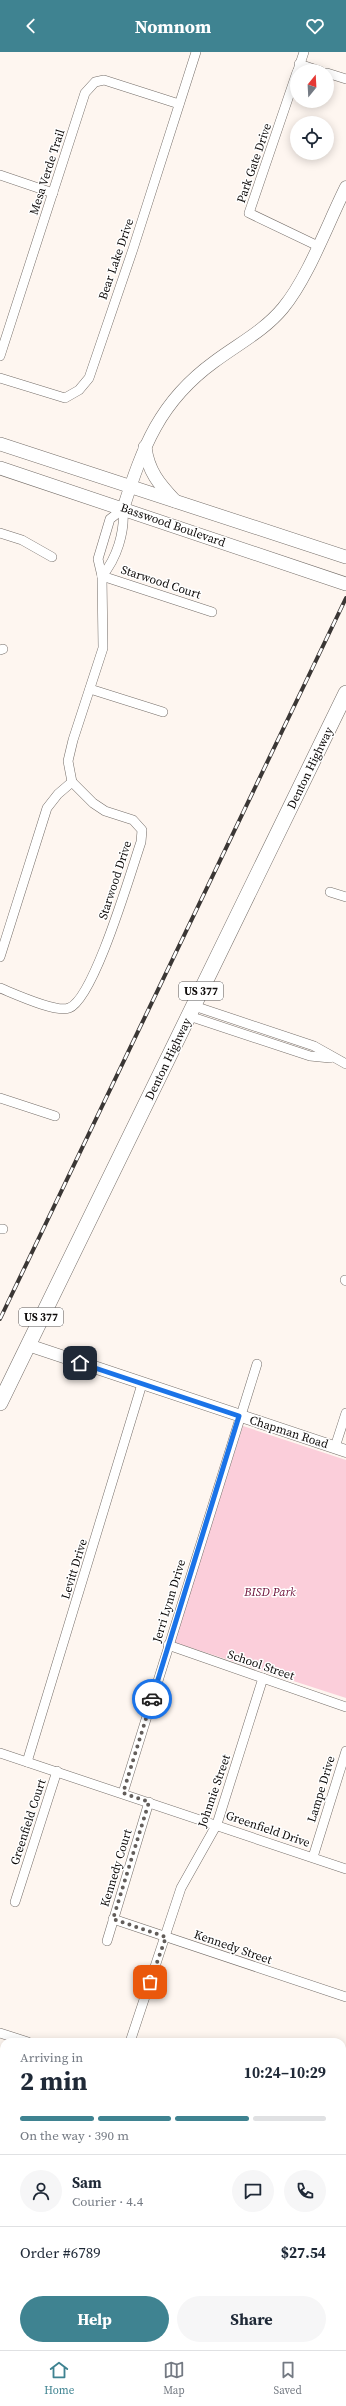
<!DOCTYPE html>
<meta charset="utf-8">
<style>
body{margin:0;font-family:"Source Serif 4",serif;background:#f6f6f7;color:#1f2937;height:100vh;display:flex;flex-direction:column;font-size:15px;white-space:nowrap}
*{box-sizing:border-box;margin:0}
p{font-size:13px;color:#747a83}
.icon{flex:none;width:22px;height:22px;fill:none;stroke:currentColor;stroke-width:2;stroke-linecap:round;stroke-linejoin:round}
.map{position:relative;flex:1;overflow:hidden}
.sheet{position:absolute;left:0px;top:1986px;width:346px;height:312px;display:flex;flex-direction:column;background:#fff;border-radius:12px 12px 0 0;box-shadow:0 2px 10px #0003}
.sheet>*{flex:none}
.needle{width:26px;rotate:18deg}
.controls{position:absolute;left:290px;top:12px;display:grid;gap:8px}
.controls a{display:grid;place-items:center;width:44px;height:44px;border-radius:50%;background:#fff;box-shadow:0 2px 10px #0003;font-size:20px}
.pin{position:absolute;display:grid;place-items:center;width:34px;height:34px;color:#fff;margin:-17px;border-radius:8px;box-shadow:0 2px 6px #0006}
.courier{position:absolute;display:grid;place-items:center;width:40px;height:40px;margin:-20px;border:3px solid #1a73e8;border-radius:50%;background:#fff;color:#222;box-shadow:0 1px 5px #0007}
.summary em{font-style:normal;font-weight:700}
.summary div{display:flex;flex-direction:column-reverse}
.summary{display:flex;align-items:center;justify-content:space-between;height:68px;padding:0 20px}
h1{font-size:26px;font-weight:700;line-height:30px}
.bar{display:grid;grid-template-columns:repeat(4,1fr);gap:6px 4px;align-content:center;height:48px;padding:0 20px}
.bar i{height:5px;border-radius:3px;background:#e0e1e3}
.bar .on{background:#3f8391}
.bar p{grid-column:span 4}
.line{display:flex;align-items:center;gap:10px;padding:0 20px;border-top:1px solid #e0e1e3}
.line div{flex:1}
.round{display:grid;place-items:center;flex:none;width:42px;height:42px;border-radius:21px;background:#f6f6f7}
.cta{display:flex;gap:8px;margin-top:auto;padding:8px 20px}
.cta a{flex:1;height:46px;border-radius:24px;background:#3f8391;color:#fff;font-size:16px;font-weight:700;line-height:46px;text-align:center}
.cta a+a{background:#f6f6f7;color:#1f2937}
header{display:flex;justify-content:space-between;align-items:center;height:52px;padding:0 20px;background:#3f8391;color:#fff;font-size:18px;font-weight:700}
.tab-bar{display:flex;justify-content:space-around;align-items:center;height:56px;border-top:1px solid #e0e1e3;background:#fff;font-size:11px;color:#747a83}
.tab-bar a{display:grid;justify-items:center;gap:2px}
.tab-bar .on{color:#3f8391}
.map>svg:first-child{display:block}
.green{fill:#fbceda}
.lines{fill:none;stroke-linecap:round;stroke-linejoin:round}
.minor-casing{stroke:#756e69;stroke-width:10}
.tertiary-casing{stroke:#756e69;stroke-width:13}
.secondary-casing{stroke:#756e69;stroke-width:14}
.primary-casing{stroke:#756e69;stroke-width:16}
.minor{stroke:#fff;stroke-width:9}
.tertiary{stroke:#fff;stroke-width:12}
.secondary{stroke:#fff;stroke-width:13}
.primary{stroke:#fff;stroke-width:15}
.rail-casing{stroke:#3b3735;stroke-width:4}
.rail{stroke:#fff;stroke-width:2.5;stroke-dasharray:8;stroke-linecap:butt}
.done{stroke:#625d5a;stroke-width:4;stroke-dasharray:0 7.2}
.route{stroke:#1a73e8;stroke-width:5}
.labels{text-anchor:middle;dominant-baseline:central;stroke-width:3;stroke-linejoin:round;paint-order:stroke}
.shield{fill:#fff;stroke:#565454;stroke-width:1}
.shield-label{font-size:11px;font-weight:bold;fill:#0e0b0a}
.street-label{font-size:12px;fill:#0e0b0a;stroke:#fff}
.park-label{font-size:12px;font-style:italic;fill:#6b1037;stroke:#fff}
</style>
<header><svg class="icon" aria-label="back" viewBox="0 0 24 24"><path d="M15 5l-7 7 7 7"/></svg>Nomnom<svg class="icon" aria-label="heart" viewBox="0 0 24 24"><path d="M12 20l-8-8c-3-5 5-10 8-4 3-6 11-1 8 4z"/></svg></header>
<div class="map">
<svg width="346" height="2298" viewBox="0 0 346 2298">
<rect width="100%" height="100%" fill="#fef6f0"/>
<!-- green -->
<polygon class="green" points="243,1374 346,1408 346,1646 173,1590"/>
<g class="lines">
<!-- minor casing -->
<g class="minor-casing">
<g id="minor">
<polyline points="299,12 320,19"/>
<polyline points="298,18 304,0"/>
<polyline points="297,20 249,161 318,194"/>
<polyline points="327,21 346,27"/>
<polyline points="0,123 53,141"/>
<polyline points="0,304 85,41 95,30 104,28 179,52"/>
<polyline points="0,326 65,346 79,338 89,326 133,197 196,0"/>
<polyline points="0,481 22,488 52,505"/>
<polyline points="102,524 212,560"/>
<path d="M102 524C117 506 125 480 123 457"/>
<polyline points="0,598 3,597"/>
<polyline points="90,637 163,660"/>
<polyline points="330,840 346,845"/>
<polyline points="0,905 47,756 58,742 72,730"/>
<path d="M0 936C15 942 56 961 69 956 94 947 131 819 141 790L142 778 133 768 105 759 93 751 72 730 68 709 73 688 103 596 102 524 98 507 110 467 123 457"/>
<polyline points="194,954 314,994 346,1012"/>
<polyline points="189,964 310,1004 330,1006"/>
<polyline points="0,1046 55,1064"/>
<polyline points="0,1177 3,1177"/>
<polyline points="345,1228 346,1229"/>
<polyline points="335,1395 346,1361"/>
<polyline points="168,1593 346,1655"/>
<polyline points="0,1701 346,1817"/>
<polyline points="27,1710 142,1332"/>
<polyline points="123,1741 257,1312"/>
<polyline points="313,1805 346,1699"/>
<polyline points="15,1850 57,1719"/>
<polyline points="113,1867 346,1945"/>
<polyline points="107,1889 149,1750"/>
<polyline points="0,1981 28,1990"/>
<polyline points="130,1990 181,1836 217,1772 263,1626"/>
<polyline points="342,2096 346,2097"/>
<polyline points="0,2133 4,2134"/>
<polyline points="342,2248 346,2249"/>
<polyline points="28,2298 29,2294"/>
</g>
</g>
<!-- tertiary casing -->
<g class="tertiary-casing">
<g id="tertiary">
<path d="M123 457C143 395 159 350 214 310 238 292 264 279 283 256 308 226 328 171 346 135"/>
<polyline points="28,1293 346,1399"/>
</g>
</g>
<!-- secondary casing -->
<g class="secondary-casing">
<g id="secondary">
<polyline points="0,392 346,505"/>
<path d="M145 395C148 419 159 432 175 449"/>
<polyline points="0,416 346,532"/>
<polyline points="0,2294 11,2298"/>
</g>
</g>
<!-- primary casing -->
<g class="primary-casing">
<polyline id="primary" points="0,1351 346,641"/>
</g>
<!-- minor -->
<use href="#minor" class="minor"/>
<!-- tertiary -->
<use href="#tertiary" class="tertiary"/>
<!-- secondary -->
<use href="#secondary" class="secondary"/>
<!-- primary -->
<use href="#primary" class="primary"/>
<!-- rail casing -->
<g class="rail-casing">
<polyline id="rail" points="0,1267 346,546"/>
</g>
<!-- rail -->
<use href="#rail" class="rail"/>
</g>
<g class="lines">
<!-- done -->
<polyline class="done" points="150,1930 166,1885 113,1867 149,1750 123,1741 152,1647"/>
<!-- route -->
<polyline class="route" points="80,1311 239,1364 152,1647"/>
</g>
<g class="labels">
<!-- shield labels -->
<g class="shield">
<rect x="179" y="930" width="44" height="18" rx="3"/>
<rect x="19" y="1256" width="44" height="18" rx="3"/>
</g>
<g class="shield-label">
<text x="201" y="939">US 377</text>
<text x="41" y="1265">US 377</text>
</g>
<!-- street labels -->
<g class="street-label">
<text transform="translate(254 111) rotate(-71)">Park Gate Drive</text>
<text transform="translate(47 120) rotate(-72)">Mesa Verde Trail</text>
<text transform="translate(116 207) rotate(-71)">Bear Lake Drive</text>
<text transform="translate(173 473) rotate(19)">Basswood Boulevard</text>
<text transform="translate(161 530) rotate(18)">Starwood Court</text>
<text transform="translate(310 716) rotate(-64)">Denton Highway</text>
<text transform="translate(115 828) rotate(-72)">Starwood Drive</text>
<text transform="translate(168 1007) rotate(-64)">Denton Highway</text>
<text transform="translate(289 1380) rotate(18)">Chapman Road</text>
<text transform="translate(74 1517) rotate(-73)">Levitt Drive</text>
<text transform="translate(169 1549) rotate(-73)">Jerri Lynn Drive</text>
<text transform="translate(261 1613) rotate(19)">School Street</text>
<text transform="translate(321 1737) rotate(-73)">Lampe Drive</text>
<text transform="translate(214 1739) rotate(-71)">Johnnie Street</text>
<text transform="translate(28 1770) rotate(-72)">Greenfield Court</text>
<text transform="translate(268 1777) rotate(19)">Greenfield Drive</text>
<text transform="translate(116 1816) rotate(-73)">Kennedy Court</text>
<text transform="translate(233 1895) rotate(19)">Kennedy Street</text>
</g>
<!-- park labels -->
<g class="park-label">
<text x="270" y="1540">BISD Park</text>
</g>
</g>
</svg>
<div class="controls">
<a><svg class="needle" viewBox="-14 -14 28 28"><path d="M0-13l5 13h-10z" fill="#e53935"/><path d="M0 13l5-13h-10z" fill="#747a83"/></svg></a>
<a><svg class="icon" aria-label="locate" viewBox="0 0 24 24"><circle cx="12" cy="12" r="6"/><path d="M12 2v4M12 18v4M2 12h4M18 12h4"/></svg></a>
</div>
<div class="pin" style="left:150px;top:1930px;background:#ea580c"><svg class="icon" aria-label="bag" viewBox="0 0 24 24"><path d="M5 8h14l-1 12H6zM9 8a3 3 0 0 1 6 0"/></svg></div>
<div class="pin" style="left:80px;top:1311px;background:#1f2937"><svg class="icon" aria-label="home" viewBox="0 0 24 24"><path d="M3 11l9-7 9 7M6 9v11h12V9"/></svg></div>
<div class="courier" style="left:152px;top:1647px"><svg class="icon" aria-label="car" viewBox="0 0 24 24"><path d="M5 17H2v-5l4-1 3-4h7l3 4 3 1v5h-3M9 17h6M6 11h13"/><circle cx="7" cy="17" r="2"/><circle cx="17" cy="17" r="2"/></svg></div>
<section class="sheet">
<div class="summary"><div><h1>2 min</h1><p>Arriving in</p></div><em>10:24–10:29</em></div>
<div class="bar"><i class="on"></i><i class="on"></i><i class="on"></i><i></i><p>On the way · 390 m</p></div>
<div class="line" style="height:72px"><a class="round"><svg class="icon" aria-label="person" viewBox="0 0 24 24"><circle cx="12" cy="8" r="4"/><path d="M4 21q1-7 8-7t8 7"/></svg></a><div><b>Sam</b><p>Courier · 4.4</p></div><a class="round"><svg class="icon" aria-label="chat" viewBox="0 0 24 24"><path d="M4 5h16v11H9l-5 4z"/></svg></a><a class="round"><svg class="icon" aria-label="phone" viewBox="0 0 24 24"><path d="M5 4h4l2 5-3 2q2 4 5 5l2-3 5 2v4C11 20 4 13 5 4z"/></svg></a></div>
<div class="line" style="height:52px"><div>Order #6789</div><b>$27.54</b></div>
<div class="cta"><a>Help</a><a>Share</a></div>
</section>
</div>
<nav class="tab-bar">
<a class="on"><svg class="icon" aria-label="home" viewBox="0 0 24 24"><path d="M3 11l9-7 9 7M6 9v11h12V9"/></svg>Home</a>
<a><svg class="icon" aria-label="map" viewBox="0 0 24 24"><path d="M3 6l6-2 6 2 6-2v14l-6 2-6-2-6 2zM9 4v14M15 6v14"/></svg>Map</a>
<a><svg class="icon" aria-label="saved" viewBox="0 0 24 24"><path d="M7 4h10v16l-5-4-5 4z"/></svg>Saved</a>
</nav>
